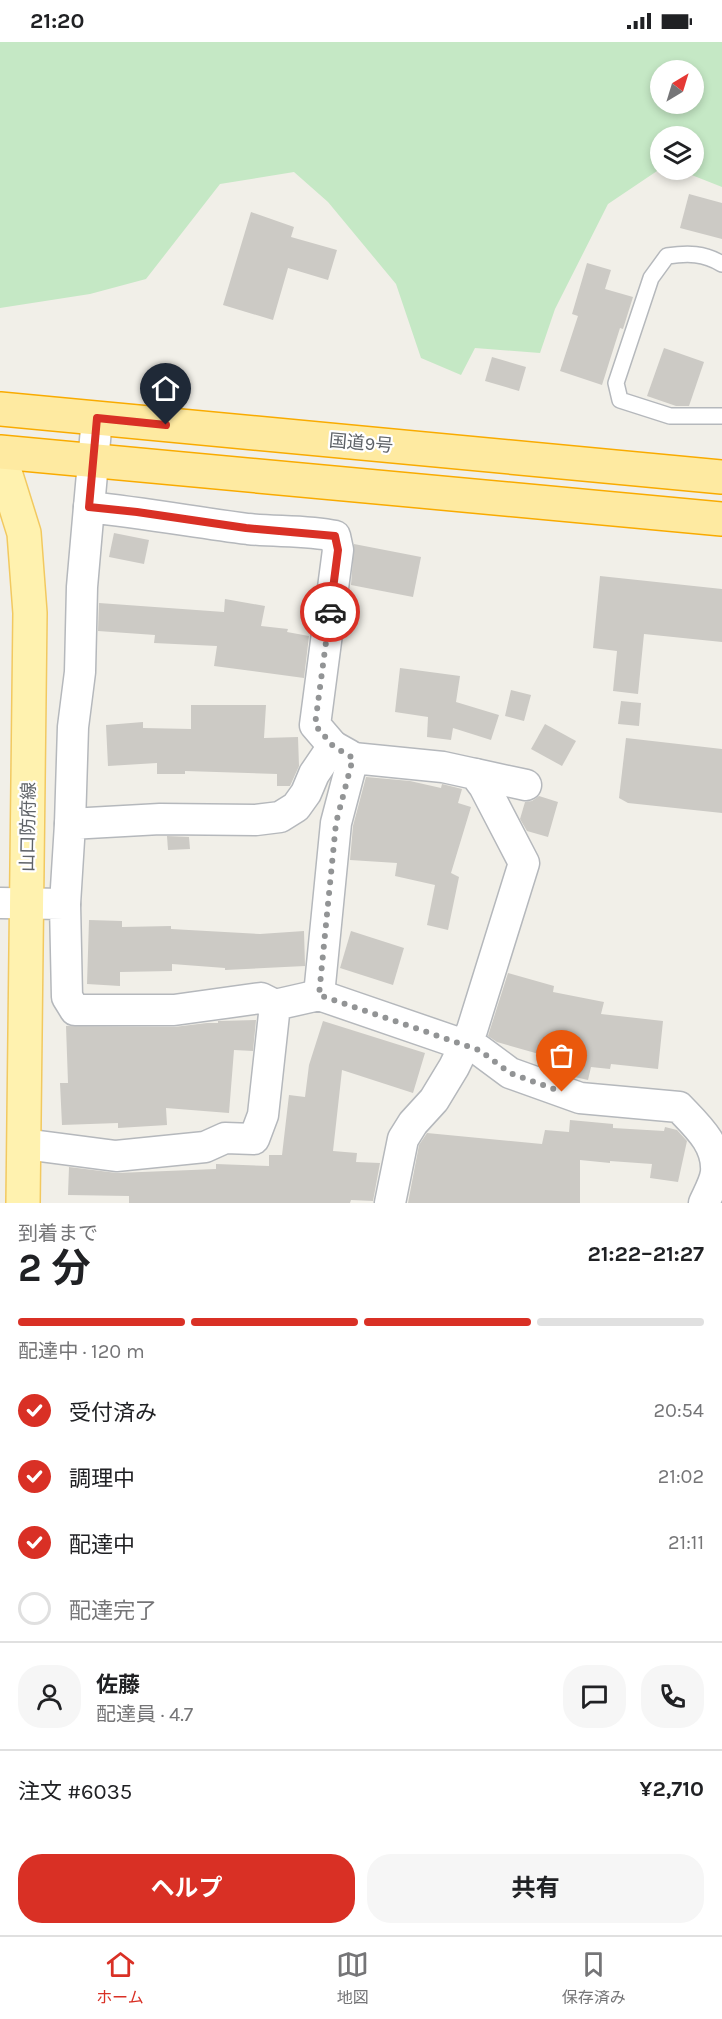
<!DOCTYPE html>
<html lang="ja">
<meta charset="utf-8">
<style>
body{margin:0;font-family:Karla,"Noto Sans JP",sans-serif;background:#f6f6f6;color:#202124;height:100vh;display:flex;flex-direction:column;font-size:22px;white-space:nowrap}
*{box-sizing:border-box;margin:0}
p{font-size:20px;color:#757577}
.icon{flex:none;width:33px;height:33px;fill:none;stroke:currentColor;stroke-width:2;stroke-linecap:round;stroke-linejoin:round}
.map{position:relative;height:1161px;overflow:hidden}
.details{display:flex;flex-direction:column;background:#fff;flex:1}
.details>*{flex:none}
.needle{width:39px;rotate:38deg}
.tools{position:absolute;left:650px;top:18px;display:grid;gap:12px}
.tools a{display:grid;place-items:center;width:54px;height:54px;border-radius:50%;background:#fff;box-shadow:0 3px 9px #0003;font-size:30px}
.pin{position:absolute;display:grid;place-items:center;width:51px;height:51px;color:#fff;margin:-62px -26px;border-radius:50% 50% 50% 0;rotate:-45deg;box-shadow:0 0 6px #0007}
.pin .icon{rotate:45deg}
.courier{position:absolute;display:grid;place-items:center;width:60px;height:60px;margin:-30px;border:4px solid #d93025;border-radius:50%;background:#fff;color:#222;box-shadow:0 2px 8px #0007}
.headline em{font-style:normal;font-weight:700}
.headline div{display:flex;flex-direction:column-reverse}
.headline{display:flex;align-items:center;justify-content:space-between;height:102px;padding:0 18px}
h1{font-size:39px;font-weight:700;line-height:45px}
.bar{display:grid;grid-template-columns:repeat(4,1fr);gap:9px 6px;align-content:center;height:72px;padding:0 18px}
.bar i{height:8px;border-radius:4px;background:#e0e0e0}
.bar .selected{background:#d93025}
.bar p{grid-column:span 4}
.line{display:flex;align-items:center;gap:15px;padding:0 18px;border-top:2px solid #e0e0e0}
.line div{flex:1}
.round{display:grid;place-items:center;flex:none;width:63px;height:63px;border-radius:24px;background:#f6f6f6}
ol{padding:0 18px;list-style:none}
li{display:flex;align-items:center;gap:18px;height:66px}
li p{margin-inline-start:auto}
li .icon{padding:6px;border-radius:50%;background:#d93025;color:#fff;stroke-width:4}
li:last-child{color:#757577}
li i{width:33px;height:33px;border:3px solid #e0e0e0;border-radius:50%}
.cta{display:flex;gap:12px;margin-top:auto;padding:12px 18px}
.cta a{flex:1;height:69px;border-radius:24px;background:#d93025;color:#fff;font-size:24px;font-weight:700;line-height:69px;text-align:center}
.cta a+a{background:#f6f6f6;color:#202124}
.status{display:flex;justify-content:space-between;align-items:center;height:42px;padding:0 30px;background:#fff;direction:ltr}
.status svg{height:16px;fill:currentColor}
.tab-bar{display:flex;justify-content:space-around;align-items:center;height:84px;border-top:2px solid #e0e0e0;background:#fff;font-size:16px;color:#757577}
.tab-bar a{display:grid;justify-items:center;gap:3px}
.tab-bar .selected{color:#d93025}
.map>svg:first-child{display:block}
.green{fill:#c5e8c5;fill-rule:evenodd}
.building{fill:#cccac5}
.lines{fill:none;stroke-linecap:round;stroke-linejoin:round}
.service-casing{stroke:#b5b8bc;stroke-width:18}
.minor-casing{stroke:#b5b8bc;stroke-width:33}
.primary-casing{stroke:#f2c960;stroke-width:36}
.trunk-casing{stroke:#f9ab00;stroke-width:36}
.service{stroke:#fff;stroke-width:15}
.minor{stroke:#fff;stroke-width:30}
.primary{stroke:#fff2af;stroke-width:33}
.trunk{stroke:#feeaa1;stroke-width:33}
.done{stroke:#929495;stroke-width:6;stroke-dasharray:0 10.8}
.route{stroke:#d93025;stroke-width:8}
.labels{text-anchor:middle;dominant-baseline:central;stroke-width:4.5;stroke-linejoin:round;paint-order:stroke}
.street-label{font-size:18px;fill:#5f6368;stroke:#fff}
</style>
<div class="status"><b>21:20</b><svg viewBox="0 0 49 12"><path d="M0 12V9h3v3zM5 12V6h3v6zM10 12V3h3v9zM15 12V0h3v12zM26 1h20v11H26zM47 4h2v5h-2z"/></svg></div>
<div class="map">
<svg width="722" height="1161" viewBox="0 0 722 1161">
<rect width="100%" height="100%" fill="#f1efe8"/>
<!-- green -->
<path class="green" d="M0 0H722V145L679 128H693V94H660V127L608 162 555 267 540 311 475 306 461 333 421 316 396 242 328 160 294 130 220 142 146 237 90 252 0 266ZM660 28H693V62H660Z"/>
<!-- building -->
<g class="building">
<polygon points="689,152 722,161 722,197 680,186"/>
<polygon points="251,170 294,185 291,195 337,208 328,238 288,226 273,278 223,263"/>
<polygon points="587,221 611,228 605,247 633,255 623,287 620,286 602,343 560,329 578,274 572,272"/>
<polygon points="664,306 704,320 689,364 676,364 647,354"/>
<polygon points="492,315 526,325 519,349 485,339"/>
<polygon points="114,491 149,498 144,522 109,515"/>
<polygon points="354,502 421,515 413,555 351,543"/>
<polygon points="600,534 722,547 722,600 644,592 638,652 613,649 617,609 593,606"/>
<polygon points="225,557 265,564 261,584 288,587 287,590 309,594 304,636 214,624 217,604 154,601 155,593 98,589 99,561 224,570"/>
<polygon points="400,626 460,634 456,660 499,673 491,698 453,686 451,698 427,695 428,675 395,670"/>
<polygon points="511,648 531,653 524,679 505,674"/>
<polygon points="621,659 641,661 639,684 618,682"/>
<polygon points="191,663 266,663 264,696 298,695 299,724 290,744 277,744 277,732 185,729 185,732 157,732 157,721 108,724 106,683 143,680 143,686 191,687"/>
<polygon points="545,682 576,699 562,724 531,707"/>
<polygon points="626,696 722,707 722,771 628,761 619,756"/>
<polygon points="366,735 410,739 441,746 442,742 462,747 458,761 471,765 451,831 459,835 448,888 427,883 435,843 395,834 397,821 350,818 353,784"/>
<polygon points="539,754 558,760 548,795 527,789 520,777 525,760 532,759"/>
<polygon points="167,794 189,795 190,807 168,808"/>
<polygon points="89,878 122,879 122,885 171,884 171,887 260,892 304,889 305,924 225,928 225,926 172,922 172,929 120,930 120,944 87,942"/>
<polygon points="351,889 404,906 393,943 340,926"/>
<polygon points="508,931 554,944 553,950 604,960 601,972 663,979 658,1027 611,1022 610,1027 591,1025 588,1038 570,1034 544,1025 546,1014 497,1000 488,994"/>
<polygon points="256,978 253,1009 234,1008 229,1071 166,1066 167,1083 118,1086 118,1081 62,1083 60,1041 68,1041 66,984 174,985 207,981 218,981 218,979"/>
<polygon points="323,979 425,1011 413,1051 342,1028 333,1109 357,1111 356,1120 380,1121 373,1159 351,1158 350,1161 129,1161 129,1154 68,1153 69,1125 117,1131 216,1127 216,1122 269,1124 269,1113 282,1113 289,1053 305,1055 309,1023"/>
<polygon points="570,1078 613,1082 613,1086 664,1089 665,1085 677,1088 687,1099 678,1140 650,1136 652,1122 610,1119 610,1121 580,1118 580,1161 408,1161 419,1103 427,1091 542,1102 545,1088 569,1090"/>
</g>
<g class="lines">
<!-- service casing -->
<g class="service-casing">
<path id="service" d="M722 222C704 211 688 211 667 214L651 236 616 341 620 358 670 374H722"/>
</g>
<!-- minor casing -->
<g class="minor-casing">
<g id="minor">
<polyline points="89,465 97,376"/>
<polyline points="475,732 526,743"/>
<path d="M70 782 73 685 80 630 82 545 89 465C143 471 195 480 248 487 277 490 307 488 335 494L338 508 315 683 333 704"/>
<polyline points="0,861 65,862 67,955 75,968 174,968 261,956 275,963"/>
<polyline points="65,862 70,782 160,777 256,778 280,775 296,765 306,751 314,732 333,704 349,713"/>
<polyline points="319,953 336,781 353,716 443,725 475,732 484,744 524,821 472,988 454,1025 434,1058 413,1081 403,1097 390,1161"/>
<path d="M24 1102 116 1114 205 1105 225 1096 254 1097 263 1073 275 963 319 953 479 1008 510 1031 580 1056 679 1065C697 1084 718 1102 716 1130 715 1140 708 1152 704 1161"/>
</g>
</g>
<!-- primary casing -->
<g class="primary-casing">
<polyline id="primary" points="0,414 24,491 30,571 23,1161"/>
</g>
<!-- trunk casing -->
<g class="trunk-casing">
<g id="trunk">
<polyline points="0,367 722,435"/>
<polyline points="0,410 722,477"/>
</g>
</g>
<!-- service -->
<use href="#service" class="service"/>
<!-- minor -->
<use href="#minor" class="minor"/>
<!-- primary -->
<use href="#primary" class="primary"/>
<!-- trunk -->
<use href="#trunk" class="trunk"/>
</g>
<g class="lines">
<!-- done -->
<polyline class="done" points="330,570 315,683 333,704 353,716 336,781 319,953 479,1008 510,1031 562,1050"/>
<!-- route -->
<polyline class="route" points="166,383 97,376 89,465 137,470 246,486 335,494 338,508 330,570"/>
</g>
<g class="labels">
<!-- street labels -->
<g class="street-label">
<text transform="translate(361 401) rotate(5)">国道9号</text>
<text transform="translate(28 785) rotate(-89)">山口防府線</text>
</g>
</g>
</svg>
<div class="tools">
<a><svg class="needle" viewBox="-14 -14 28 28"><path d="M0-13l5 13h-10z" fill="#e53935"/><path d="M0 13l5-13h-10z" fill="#757577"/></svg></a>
<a><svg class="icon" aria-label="layers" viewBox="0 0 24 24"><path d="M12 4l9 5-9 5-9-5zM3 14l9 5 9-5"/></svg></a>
</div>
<div class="pin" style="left:562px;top:1050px;background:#ea580c"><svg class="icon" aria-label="bag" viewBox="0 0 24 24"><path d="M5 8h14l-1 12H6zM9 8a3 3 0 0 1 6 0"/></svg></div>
<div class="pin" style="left:166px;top:383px;background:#1f2937"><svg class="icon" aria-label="home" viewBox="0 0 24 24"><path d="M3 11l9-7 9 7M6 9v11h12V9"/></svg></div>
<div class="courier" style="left:330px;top:570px"><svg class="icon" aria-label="car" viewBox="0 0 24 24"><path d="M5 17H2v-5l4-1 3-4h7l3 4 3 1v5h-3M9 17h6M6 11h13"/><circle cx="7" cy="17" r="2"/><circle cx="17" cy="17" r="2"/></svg></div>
</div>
<section class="details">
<div class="headline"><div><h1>2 分</h1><p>到着まで</p></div><em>21:22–21:27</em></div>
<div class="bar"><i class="selected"></i><i class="selected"></i><i class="selected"></i><i></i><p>配達中 · 120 m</p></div>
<ol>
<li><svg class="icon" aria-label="check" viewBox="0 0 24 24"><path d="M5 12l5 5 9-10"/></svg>受付済み<p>20:54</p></li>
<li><svg class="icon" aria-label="check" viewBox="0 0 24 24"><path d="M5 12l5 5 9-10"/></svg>調理中<p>21:02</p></li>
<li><svg class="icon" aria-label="check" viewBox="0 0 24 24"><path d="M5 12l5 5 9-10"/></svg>配達中<p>21:11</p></li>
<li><i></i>配達完了</li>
</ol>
<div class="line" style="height:108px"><a class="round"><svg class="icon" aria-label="person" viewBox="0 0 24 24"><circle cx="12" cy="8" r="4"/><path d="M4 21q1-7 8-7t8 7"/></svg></a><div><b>佐藤</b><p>配達員 · 4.7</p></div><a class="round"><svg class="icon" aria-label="chat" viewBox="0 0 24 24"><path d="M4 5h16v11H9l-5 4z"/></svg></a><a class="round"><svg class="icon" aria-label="phone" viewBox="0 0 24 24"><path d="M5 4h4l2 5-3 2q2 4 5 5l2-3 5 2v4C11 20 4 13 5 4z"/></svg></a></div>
<div class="line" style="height:78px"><div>注文 #6035</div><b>¥2,710</b></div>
<div class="cta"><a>ヘルプ</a><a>共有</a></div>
</section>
<nav class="tab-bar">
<a class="selected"><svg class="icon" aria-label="home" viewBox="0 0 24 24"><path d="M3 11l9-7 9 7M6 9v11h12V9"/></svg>ホーム</a>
<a><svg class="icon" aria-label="map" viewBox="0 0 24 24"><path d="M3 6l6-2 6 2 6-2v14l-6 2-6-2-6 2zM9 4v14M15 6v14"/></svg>地図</a>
<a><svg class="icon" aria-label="saved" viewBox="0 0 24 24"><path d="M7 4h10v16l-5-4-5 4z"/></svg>保存済み</a>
</nav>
